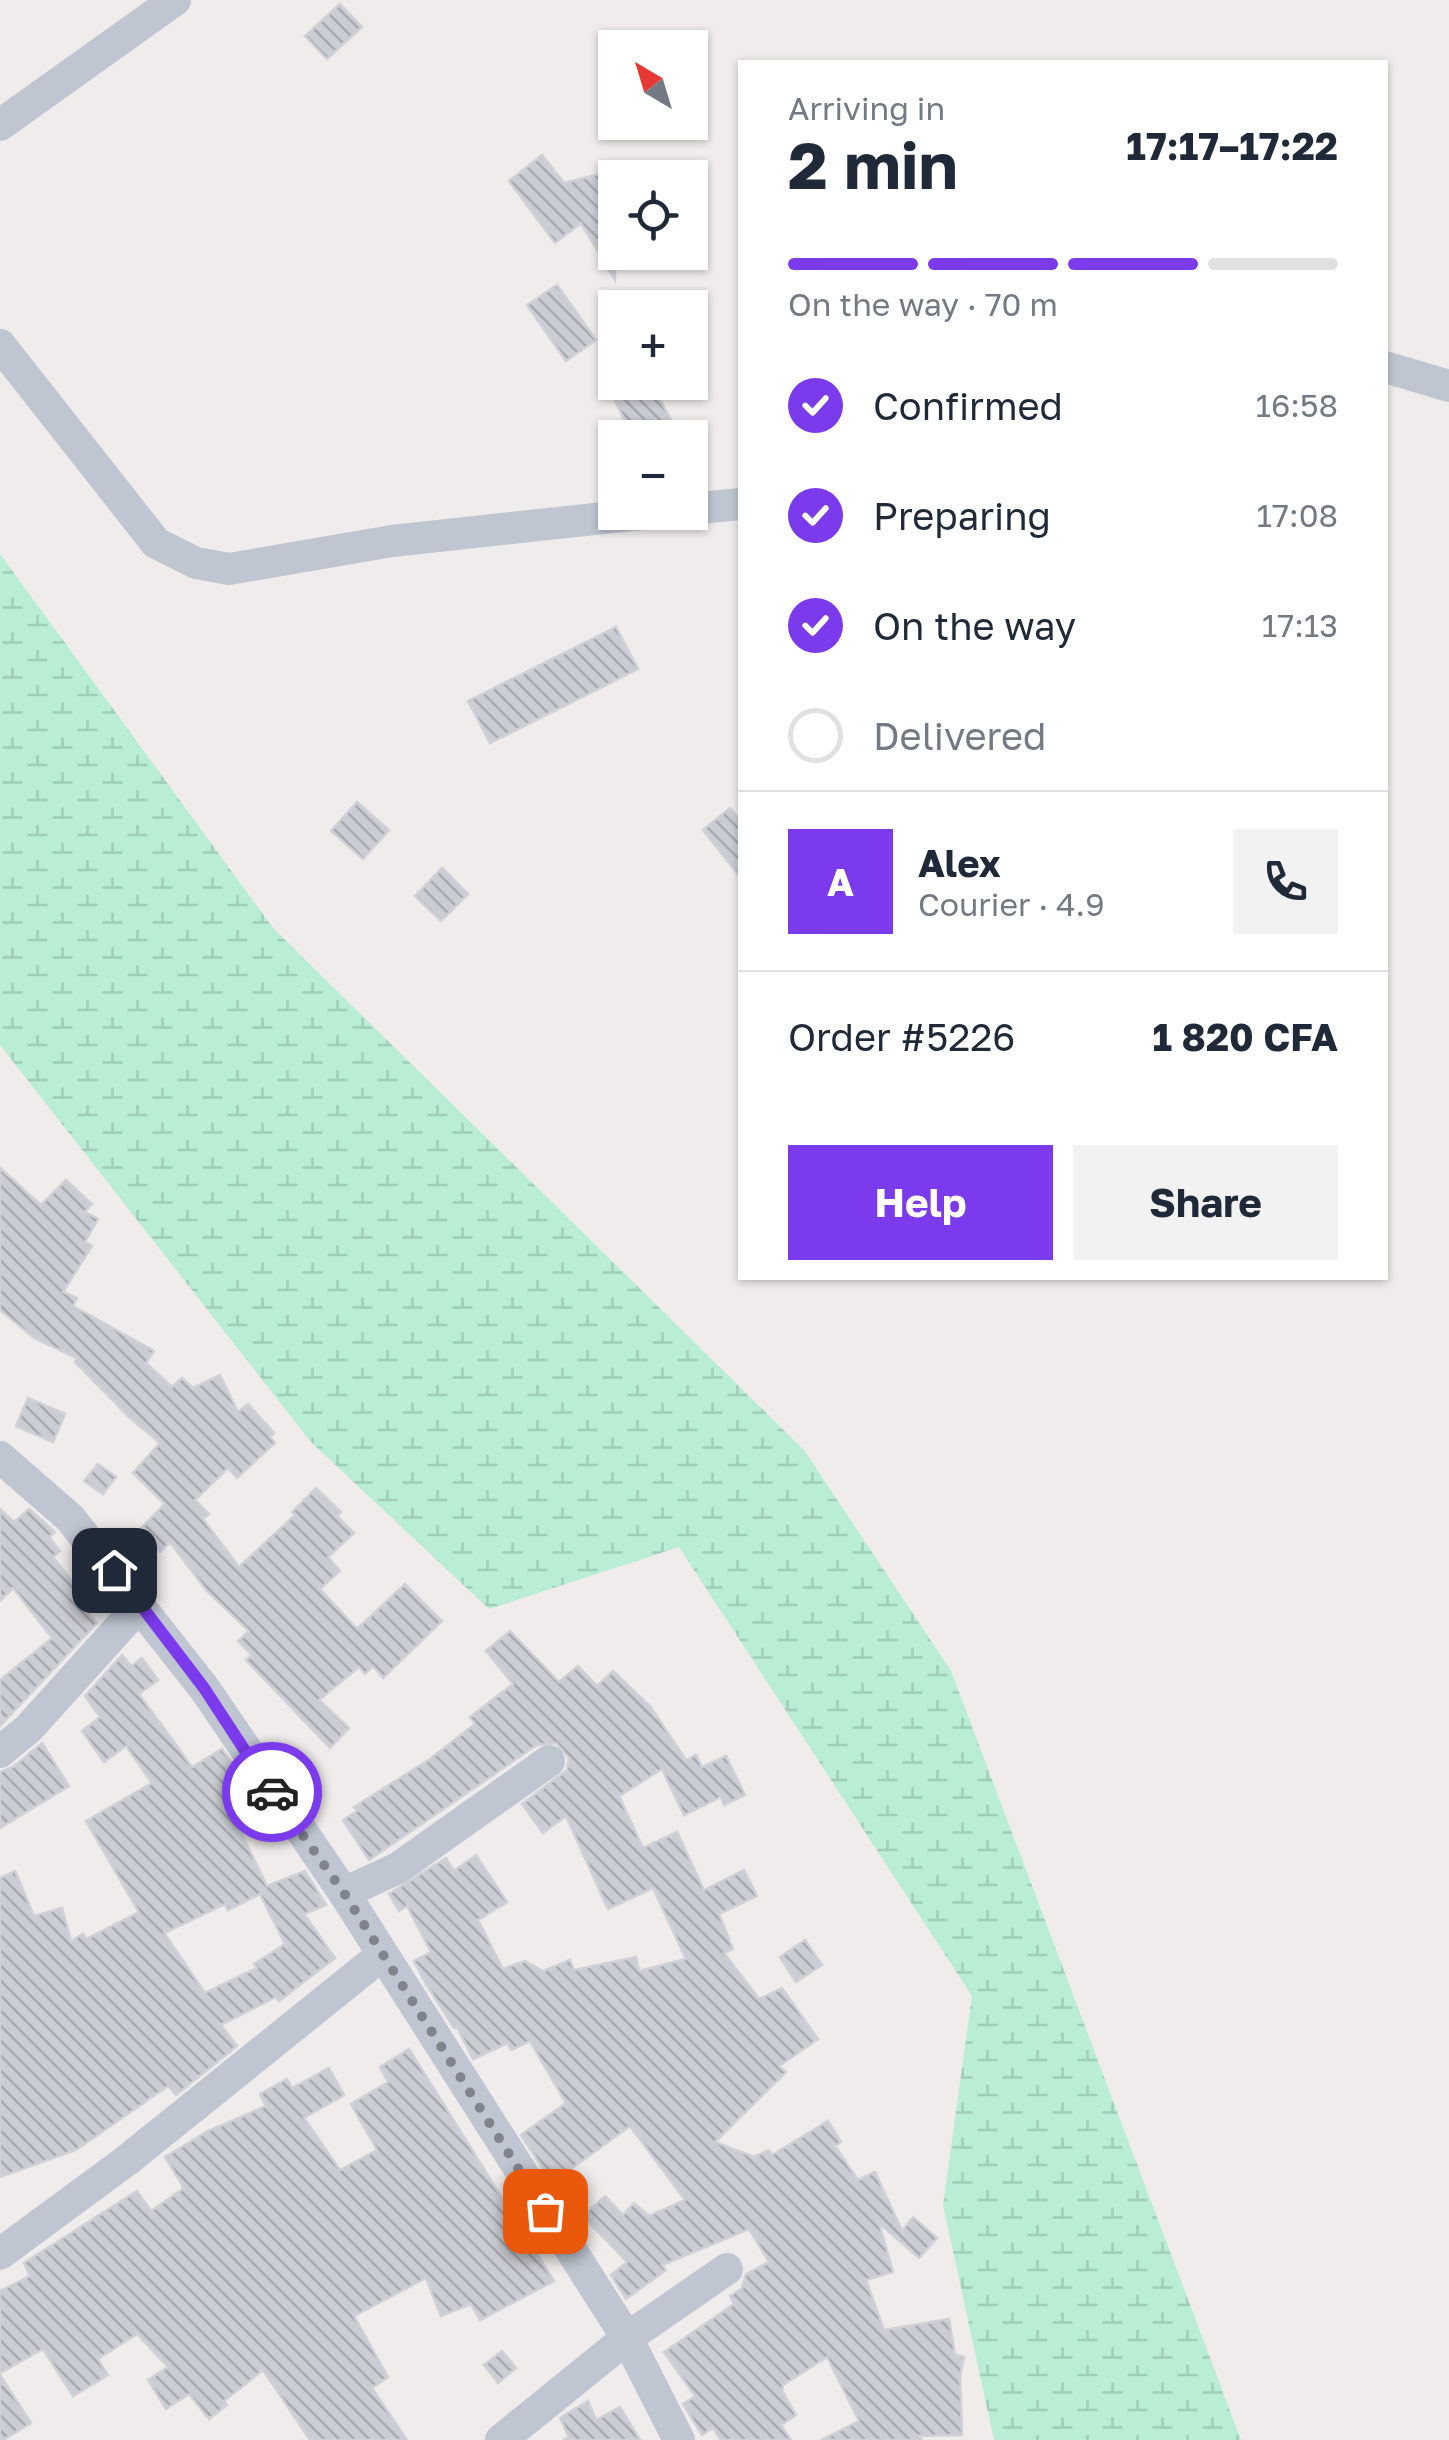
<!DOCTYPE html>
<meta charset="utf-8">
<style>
body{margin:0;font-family:"Golos Text",sans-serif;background:#f2f2f3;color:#1f2937;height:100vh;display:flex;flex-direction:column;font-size:38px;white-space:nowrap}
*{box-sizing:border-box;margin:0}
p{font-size:32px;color:#747a83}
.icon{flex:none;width:55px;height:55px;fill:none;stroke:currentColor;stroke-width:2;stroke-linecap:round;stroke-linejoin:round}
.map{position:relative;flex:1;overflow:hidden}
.side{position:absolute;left:738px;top:60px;width:650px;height:1220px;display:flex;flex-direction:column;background:#fff;border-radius:0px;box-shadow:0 2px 8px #0004}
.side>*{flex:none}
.needle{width:65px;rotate:322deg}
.tools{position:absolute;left:598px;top:30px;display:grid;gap:20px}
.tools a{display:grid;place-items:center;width:110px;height:110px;border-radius:0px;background:#fff;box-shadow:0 2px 8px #0004;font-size:50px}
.pin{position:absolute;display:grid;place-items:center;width:85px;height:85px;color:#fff;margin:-42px;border-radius:20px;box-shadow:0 5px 15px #0006}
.courier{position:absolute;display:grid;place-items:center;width:100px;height:100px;margin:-50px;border:8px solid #7c3aed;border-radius:50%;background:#fff;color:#222;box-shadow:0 2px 12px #0007}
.summary em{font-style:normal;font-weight:700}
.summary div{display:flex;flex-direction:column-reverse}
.summary{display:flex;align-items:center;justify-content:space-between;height:170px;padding:0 50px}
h1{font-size:65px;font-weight:700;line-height:75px}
.bar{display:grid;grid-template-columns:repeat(4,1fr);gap:15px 10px;align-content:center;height:120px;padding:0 50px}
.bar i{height:12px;border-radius:8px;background:#e0e1e3}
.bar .selected{background:#7c3aed}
.bar p{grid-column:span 4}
.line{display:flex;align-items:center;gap:25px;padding:0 50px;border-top:2px solid #e0e1e3}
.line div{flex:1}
.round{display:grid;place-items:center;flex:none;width:105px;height:105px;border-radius:0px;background:#f2f2f3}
ol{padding:0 50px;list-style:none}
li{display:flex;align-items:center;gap:30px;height:110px}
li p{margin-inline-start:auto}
li .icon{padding:10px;border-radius:50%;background:#7c3aed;color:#fff;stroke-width:4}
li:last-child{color:#747a83}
li i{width:55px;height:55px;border:5px solid #e0e1e3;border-radius:50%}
.button{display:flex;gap:20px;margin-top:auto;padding:20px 50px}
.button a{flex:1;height:115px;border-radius:0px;background:#7c3aed;color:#fff;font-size:40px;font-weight:700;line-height:115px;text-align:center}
.button a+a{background:#f2f2f3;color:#1f2937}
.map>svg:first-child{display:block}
.wetland{fill:url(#wetland-marsh)}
.building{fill:url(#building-back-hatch);stroke:#d0d1d7;stroke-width:2.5;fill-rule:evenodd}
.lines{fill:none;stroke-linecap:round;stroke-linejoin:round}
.minor{stroke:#bfc6d1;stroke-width:32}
.done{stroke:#80848c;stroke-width:10;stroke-dasharray:0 18}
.route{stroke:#7c3aed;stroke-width:12}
</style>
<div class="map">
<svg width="1449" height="2440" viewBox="0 0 1449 2440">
<defs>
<pattern id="wetland-marsh" width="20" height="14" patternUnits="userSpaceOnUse" patternTransform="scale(2.5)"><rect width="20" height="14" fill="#b9edd4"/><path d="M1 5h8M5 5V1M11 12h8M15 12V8" fill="none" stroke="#a0cdb8"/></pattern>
<pattern id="building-back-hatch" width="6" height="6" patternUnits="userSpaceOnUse" patternTransform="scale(2.5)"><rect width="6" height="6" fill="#cbcdd4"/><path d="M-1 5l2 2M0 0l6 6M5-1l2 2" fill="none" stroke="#a6a9af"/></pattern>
</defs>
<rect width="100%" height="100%" fill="#efeceb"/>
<!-- wetland -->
<polygon class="wetland" points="0,554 273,928 804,1450 951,1671 1241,2440 994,2440 943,2205 972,1996 679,1547 489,1609 311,1442 0,1045"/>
<!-- building -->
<g class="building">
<polygon points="340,4 362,27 327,59 305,36"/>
<polygon points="542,155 564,183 615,170 615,280 581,223 555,243 509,181"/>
<polygon points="557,285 596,340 566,361 527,305"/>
<polygon points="606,382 651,382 680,438 633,438"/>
<polygon points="616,627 638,669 490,743 468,701"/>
<polygon points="357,802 389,830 363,859 331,831"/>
<polygon points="730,808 740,821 740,877 703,830"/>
<polygon points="442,868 468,894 441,921 415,896"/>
<polygon points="0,1168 41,1205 66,1180 92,1204 85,1212 98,1219 85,1242 92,1246 63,1292 77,1298 73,1306 154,1351 146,1363 172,1387 182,1378 193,1388 220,1375 238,1412 248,1404 274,1433 270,1437 275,1443 237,1478 228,1468 195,1500 209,1514 203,1519 239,1567 295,1515 292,1512 316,1488 341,1512 337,1516 354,1533 328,1557 340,1571 320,1589 357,1629 405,1584 442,1621 383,1678 373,1666 365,1674 359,1667 319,1700 349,1728 330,1748 246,1660 252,1655 238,1641 249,1631 206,1590 170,1542 160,1552 139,1530 165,1504 133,1473 160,1443 129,1417 75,1362 77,1358 34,1338 0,1310"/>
<polygon points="28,1398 65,1414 53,1442 16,1426"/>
<polygon points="98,1464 116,1477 103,1494 84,1481"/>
<polygon points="0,1509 14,1522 29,1509 55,1532 49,1537 60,1551 53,1557 82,1594 76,1598 97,1623 0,1726 0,1680 52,1638 13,1588 0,1601"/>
<polygon points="510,1631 559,1682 578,1666 597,1686 613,1671 650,1706 686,1760 696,1755 702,1767 726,1756 745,1795 724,1805 721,1797 684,1815 662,1769 619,1796 643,1848 677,1832 704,1890 744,1870 757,1896 719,1914 733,1949 724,1953 759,1999 782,1988 818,2039 779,2066 786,2072 715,2142 754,2157 769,2150 772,2155 828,2121 841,2142 835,2146 858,2180 875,2172 902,2231 913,2217 937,2238 919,2258 879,2223 893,2272 866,2280 884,2330 949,2319 955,2355 964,2357 960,2376 962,2435 919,2436 922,2440 821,2440 859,2421 827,2357 783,2385 782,2391 796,2415 781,2425 791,2440 721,2440 713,2428 702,2435 683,2404 695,2396 664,2352 734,2304 730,2296 742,2288 746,2274 769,2262 749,2229 662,2265 666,2270 626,2299 611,2275 627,2262 583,2216 605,2196 623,2215 634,2203 649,2216 685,2200 630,2126 552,2183 521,2135 566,2103 530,2041 511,2050 508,2043 473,2059 457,2027 454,2028 426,1984 414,1961 431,1952 407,1906 399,1911 389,1894 446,1858 454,1871 476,1855 507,1902 478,1920 503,1969 525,1961 543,1971 570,1960 574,1970 636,1957 639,1971 686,1959 653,1888 608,1909 566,1816 543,1833 522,1804 567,1770 569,1758 556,1743 537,1745 369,1860 343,1820 357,1811 354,1807 430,1759 475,1724 470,1717 513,1684 486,1651"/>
<path d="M122 1655 131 1666 142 1658 158 1680 139 1694 192 1767 222 1749 259 1804 236 1822 267 1886 305 1871 326 1905 304 1914 335 1958 279 2001 276 1997 221 2025 237 2046 176 2095 168 2086 76 2150 0 2177V1878L15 1871 34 1916 62 1908 71 1941 83 1934 86 1939 139 1912 86 1821 152 1783 126 1746 104 1762 82 1731 100 1717 85 1696ZM260 1894 285 1944 254 1964 257 1968 205 1993 164 1933 225 1904 228 1910Z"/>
<polygon points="42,1743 69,1786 0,1828 0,1772 13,1767"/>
<polygon points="805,1940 822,1965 796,1982 780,1957"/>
<polygon points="409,2049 554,2281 480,2320 471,2304 441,2316 426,2278 354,2316 388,2377 372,2388 407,2440 310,2440 263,2370 224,2401 227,2405 209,2419 189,2394 166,2409 148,2380 168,2367 137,2334 98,2359 108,2375 73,2396 43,2349 0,2373 0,2291 30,2276 24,2263 137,2191 151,2211 184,2188 165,2157 208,2131 266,2106 260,2094 287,2079 292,2088 329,2068 344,2095 304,2118 340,2170 377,2150 351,2104 388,2082 380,2067"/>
<polygon points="502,2351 516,2368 498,2383 484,2365"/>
<polygon points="0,2375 31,2423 3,2440 0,2440"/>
<polygon points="588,2401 596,2420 620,2407 640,2440 563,2440 569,2437 560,2418"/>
</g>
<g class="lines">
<!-- minor -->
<g class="minor">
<polyline points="0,125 175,0"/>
<polyline points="0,345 156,543 196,563 229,569 392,541 659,512"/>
<polyline points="1385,367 1449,386"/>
<polyline points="690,509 740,504"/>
<polyline points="0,1457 70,1518 204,1688 344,1893 627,2338 679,2440"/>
<polyline points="0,1752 28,1729 140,1605"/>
<polyline points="344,1893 398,1868 549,1761"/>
<polyline points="0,2254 126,2161 382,1955"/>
<polyline points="501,2440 627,2338 727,2269"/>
</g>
</g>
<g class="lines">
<!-- done -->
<polyline class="done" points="272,1792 344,1893 545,2211"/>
<!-- route -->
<polyline class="route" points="114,1570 204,1688 272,1792"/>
</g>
</svg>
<div class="tools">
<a><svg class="needle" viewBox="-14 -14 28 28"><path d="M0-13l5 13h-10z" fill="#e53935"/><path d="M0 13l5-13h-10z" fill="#747a83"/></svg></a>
<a><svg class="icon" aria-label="locate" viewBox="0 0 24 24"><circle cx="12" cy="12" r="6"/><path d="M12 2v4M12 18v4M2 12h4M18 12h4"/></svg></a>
<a>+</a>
<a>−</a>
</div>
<div class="pin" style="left:545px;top:2211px;background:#ea580c"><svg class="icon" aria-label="bag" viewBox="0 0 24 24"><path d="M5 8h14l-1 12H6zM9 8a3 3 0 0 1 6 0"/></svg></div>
<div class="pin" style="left:114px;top:1570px;background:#1f2937"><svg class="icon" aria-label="home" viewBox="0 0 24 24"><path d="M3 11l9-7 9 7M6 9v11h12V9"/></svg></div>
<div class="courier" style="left:272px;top:1792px"><svg class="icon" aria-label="car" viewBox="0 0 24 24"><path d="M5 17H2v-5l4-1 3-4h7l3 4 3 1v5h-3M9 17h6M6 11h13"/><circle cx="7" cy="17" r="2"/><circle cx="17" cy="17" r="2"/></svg></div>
<section class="side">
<div class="summary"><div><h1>2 min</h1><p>Arriving in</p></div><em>17:17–17:22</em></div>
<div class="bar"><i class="selected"></i><i class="selected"></i><i class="selected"></i><i></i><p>On the way · 70 m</p></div>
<ol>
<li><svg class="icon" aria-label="check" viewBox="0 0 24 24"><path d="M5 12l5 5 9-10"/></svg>Confirmed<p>16:58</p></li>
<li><svg class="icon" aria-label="check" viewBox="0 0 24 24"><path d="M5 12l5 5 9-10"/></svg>Preparing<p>17:08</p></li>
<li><svg class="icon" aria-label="check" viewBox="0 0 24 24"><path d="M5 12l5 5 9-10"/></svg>On the way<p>17:13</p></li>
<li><i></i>Delivered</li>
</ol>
<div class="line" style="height:180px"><b class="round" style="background:#7c3aed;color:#fff">A</b><div><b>Alex</b><p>Courier · 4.9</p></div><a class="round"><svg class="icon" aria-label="phone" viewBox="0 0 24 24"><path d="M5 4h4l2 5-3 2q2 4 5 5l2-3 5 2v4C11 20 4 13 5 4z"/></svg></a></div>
<div class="line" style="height:130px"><div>Order #5226</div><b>1 820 CFA</b></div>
<div class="button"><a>Help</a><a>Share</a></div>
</section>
</div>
